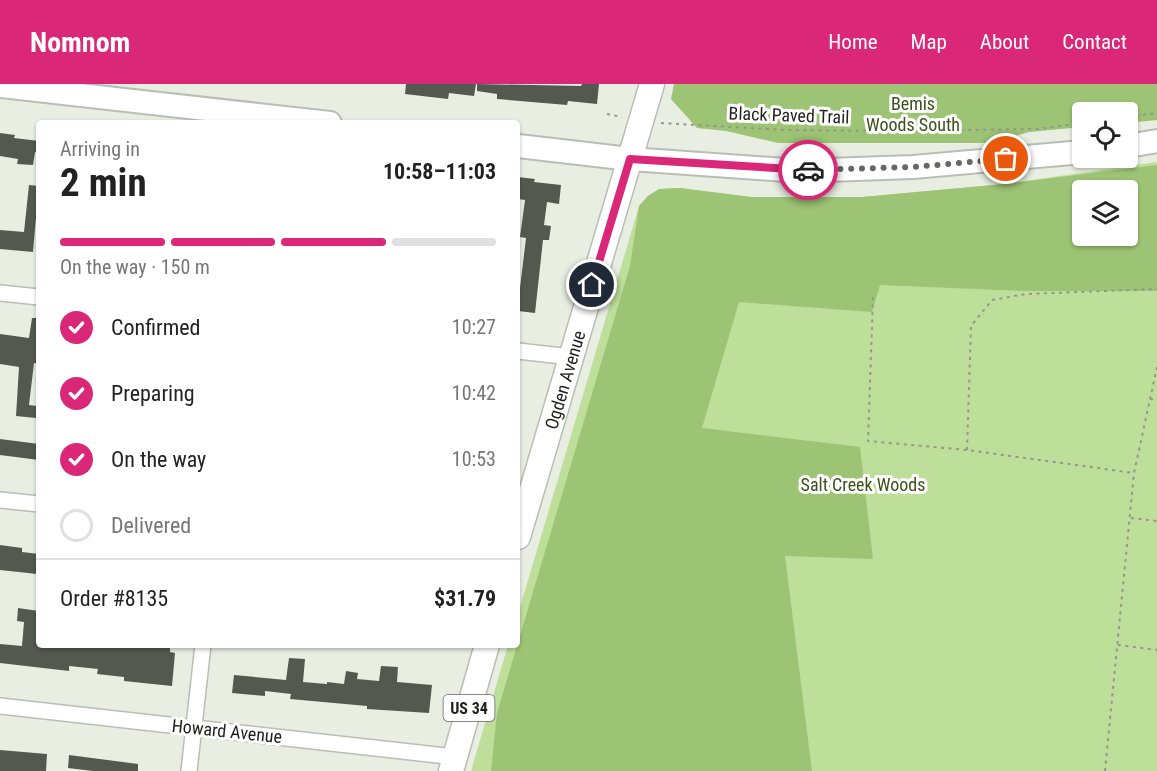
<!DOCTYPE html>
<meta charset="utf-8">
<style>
body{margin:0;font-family:"Roboto Condensed",sans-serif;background:#f2f2f2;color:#222;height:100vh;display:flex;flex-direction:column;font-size:22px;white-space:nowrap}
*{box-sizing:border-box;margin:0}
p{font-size:20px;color:#767676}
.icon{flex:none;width:33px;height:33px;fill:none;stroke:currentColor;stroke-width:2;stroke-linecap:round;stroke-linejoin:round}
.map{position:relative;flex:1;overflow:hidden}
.details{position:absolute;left:36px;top:36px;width:484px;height:528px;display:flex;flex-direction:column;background:#fff;border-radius:6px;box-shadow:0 2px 4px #0004}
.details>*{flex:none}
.fabs{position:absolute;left:1072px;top:18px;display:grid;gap:12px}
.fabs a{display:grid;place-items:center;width:66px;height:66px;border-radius:6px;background:#fff;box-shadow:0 2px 4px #0004;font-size:30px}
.pin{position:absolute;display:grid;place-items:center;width:51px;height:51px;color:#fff;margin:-26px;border:3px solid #fff;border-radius:50%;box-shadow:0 2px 6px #0007}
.courier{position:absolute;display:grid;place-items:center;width:60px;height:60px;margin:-30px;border:4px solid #db2777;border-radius:50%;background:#fff;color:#222;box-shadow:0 2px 8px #0007}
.head em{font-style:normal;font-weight:700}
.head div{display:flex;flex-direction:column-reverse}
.head{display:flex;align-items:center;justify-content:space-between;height:102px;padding:0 24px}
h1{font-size:39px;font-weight:700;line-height:45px}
.bar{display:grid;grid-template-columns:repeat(4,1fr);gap:9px 6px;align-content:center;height:72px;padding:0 24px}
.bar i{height:8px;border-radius:4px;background:#e0e0e0}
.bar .selected{background:#db2777}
.bar p{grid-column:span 4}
.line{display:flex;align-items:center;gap:15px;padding:0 24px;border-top:2px solid #e0e0e0}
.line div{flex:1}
ol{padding:0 24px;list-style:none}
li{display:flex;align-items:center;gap:18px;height:66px}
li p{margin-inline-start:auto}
li .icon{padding:6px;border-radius:50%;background:#db2777;color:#fff;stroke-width:4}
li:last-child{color:#767676}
li i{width:33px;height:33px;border:3px solid #e0e0e0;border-radius:50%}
header{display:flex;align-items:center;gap:36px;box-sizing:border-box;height:84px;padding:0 30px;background:#db2777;color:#fff}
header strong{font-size:28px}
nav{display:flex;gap:33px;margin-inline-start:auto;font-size:21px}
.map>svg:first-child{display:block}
.green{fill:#bedf9a;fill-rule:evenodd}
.forest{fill:#9dc374;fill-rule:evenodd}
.building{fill:#54594f}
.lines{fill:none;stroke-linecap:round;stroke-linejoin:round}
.minor-casing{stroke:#b8beb3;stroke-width:18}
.secondary-casing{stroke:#b8beb3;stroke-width:26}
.primary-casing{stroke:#b8beb3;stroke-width:27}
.path{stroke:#92978d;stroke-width:2;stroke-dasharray:3 4.5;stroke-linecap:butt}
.minor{stroke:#fff;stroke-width:15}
.secondary{stroke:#fff;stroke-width:22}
.primary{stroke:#fff;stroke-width:24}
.done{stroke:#656861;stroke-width:6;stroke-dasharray:0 10.8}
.route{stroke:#db2777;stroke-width:8}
.labels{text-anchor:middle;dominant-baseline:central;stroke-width:6;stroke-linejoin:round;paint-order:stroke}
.shield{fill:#fff;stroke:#626360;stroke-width:1.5}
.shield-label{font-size:16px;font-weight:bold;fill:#1e201c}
.park-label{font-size:18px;fill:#3a511a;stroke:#fff}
.street-label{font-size:18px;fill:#1e201c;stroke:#fff}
</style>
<header>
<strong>Nomnom</strong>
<nav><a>Home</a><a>Map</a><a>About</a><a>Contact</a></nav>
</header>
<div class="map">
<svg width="1157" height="687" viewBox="0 0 1157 687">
<rect width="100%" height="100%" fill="#e8efe2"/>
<!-- green -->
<path class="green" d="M1157 78V687H471L508 561H518V530L639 122 648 112 659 105 680 104 751 113H862L1004 100ZM1083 106H1128V152H1083Z"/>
<!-- forest -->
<g class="forest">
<polygon points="674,0 1157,0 1157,36 1128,39 1128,28 1083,28 1083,43 1029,48 991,59 778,59 726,47 697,44 671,15"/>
<path d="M1157 81V207H1023L880 201 872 228 739 218 702 344 860 363 873 475 785 472 812 687H491L497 629 630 182 639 122 648 112 659 105 680 104 751 113H862L1004 100ZM1083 106H1128V152H1083Z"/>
</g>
<!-- building -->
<g class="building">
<polygon points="406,0 476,0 474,12 449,9 448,15 405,10"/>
<polygon points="477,0 581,2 582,0 599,0 597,20 568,17 567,21 497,15 497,10 477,7"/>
<polygon points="0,49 15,51 14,54 39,57 39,69 35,68 33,81 17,80 18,75 0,72"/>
<polygon points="518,93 535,95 534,98 561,101 559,120 547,118 544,141 551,142 549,156 543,156 535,229 518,227 518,203 520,204 526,154 520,153 525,116 518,115"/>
<polygon points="29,101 39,102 37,119 39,122 38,133 36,133 33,168 0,165 0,146 24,148"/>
<polygon points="32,234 39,234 39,280 34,279 29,321 37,322 36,334 16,332 19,283 0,280 0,250 29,254"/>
<polygon points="0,355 39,360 39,376 0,371"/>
<polygon points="0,461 22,464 22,468 39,470 37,490 0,486"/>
<polygon points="18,524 39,527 36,555 39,556 39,561 100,561 127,564 128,561 151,561 170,563 170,568 175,569 172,602 124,597 124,593 97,590 98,585 69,582 69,587 0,579 0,560 22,562 24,538 17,537"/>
<polygon points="289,574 305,575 303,598 327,600 327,598 344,600 346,587 358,589 357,595 379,597 381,582 398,583 397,598 432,601 429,629 367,625 367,622 290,615 291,610 265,607 265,612 232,609 234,591 286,596"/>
<polygon points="0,666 47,670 46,687 0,687"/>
<polygon points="69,671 138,680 138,687 93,687 68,684"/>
</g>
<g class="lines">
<!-- minor casing -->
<g class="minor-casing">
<g id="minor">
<polyline points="0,209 39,213"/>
<polyline points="518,267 571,273"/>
<polyline points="0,416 39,420"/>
<polyline points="0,622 455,673"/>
<polyline points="189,687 203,561"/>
</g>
</g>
<!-- secondary casing -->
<g class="secondary-casing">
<g id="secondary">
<polyline points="0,2 330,39"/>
<polyline points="518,62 630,75 800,87 913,83 1083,68"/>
<polyline points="1128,62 1157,57"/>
</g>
</g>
<!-- primary casing -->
<g class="primary-casing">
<g id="primary">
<path id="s1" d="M518 453 652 0"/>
<polyline points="451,687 487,561"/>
</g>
</g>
<!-- path -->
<g class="path">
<polyline points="607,30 622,33"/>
<polyline points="1128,33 1157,29"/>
<polyline points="661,39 786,46 878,47 1038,45 1083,39"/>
<polyline points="873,213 868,357 967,366 1134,389"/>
<polyline points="1150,315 1157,316"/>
<polyline points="967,366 971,242 992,216 1026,210 1157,205"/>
<polyline points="1131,434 1157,437"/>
<polyline points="1118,561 1157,566"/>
<polyline points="1105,687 1134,389 1157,283"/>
</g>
<!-- minor -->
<use href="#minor" class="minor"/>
<!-- secondary -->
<use href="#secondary" class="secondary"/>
<!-- primary -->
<use href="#primary" class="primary"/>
</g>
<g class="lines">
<!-- done -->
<polyline class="done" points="808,86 913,83 1006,75"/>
<!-- route -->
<polyline class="route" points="592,201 630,75 808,86"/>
</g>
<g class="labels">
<!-- shield labels -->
<rect class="shield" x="443.5" y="611" width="51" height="26" rx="4.5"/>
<g class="shield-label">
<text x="469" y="624">US 34</text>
</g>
<!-- park labels -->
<g class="park-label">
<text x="913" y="19">Bemis<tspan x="913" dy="21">Woods South</tspan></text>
<text x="863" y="400">Salt Creek Woods</text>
</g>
<!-- street labels -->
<g class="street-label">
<text transform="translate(789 31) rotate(2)">Black Paved Trail</text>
<text stroke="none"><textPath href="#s1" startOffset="164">Ogden Avenue</textPath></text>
<text transform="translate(227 647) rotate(6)">Howard Avenue</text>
</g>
</g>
</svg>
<div class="fabs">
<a><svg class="icon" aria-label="locate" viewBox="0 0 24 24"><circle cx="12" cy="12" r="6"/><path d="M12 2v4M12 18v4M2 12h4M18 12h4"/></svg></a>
<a><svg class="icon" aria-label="layers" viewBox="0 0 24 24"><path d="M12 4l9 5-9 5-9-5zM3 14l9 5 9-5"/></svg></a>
</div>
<div class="pin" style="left:1006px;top:75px;background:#ea580c"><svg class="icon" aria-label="bag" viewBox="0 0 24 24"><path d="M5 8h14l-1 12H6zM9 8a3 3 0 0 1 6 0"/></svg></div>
<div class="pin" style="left:592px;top:201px;background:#1f2937"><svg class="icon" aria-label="home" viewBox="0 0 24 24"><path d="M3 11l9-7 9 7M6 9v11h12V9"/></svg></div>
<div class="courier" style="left:808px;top:86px"><svg class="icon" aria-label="car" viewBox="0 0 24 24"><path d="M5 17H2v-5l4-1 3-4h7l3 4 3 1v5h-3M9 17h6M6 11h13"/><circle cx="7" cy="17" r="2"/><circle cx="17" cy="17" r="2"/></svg></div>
<section class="details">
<div class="head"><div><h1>2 min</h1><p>Arriving in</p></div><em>10:58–11:03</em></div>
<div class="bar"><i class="selected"></i><i class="selected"></i><i class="selected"></i><i></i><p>On the way · 150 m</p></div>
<ol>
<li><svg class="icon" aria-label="check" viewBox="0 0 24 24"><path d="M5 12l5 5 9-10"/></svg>Confirmed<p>10:27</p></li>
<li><svg class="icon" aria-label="check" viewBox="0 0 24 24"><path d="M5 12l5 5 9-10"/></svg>Preparing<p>10:42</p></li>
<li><svg class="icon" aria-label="check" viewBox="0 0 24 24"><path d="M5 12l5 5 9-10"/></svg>On the way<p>10:53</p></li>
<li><i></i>Delivered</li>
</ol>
<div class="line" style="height:78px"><div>Order #8135</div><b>$31.79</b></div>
</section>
</div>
